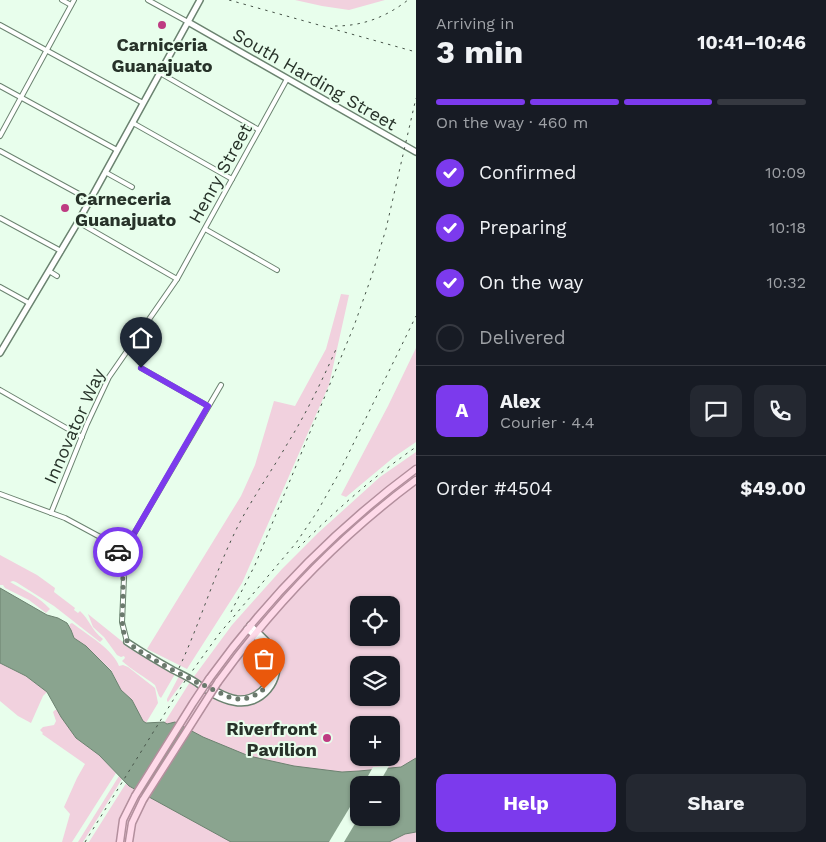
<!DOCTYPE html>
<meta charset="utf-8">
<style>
body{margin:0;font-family:"Work Sans",sans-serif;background:#242831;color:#f1f3f6;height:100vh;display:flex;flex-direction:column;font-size:19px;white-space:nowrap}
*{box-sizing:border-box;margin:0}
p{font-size:16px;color:#9ea1a6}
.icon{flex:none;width:28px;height:28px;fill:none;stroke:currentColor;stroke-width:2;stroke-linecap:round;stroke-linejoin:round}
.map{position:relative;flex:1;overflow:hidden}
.details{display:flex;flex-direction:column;background:#171b24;width:410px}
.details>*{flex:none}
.buttons{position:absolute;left:350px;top:596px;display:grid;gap:10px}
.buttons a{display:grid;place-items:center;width:50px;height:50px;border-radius:10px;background:#171b24;box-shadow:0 1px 4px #0004;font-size:25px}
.pin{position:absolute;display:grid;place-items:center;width:42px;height:42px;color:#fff;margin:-51px -21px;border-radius:50% 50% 50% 0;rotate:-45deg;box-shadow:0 0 5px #0007}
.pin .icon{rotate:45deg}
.courier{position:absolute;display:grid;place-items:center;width:50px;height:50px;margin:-25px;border:4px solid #7c3aed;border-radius:50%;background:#fff;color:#222;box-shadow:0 1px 6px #0007}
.overview em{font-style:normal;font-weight:700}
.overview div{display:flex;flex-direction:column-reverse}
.overview{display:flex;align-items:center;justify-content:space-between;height:85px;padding:0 20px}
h1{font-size:32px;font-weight:700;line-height:38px}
.bar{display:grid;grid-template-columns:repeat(4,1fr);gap:8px 5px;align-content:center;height:60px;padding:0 20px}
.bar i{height:6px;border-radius:4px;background:#363941}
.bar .active{background:#7c3aed}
.bar p{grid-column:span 4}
.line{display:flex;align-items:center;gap:12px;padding:0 20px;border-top:1px solid #363941}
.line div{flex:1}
.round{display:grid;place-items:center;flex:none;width:52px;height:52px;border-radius:10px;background:#242831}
ol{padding:0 20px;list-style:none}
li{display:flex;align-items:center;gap:15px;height:55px}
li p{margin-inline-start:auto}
li .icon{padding:5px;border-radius:50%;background:#7c3aed;color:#fff;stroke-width:4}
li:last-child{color:#9ea1a6}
li i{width:28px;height:28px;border:2px solid #363941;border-radius:50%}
.primary-button{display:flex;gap:10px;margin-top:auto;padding:10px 20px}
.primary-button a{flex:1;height:58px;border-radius:10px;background:#7c3aed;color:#fff;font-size:20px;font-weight:700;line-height:58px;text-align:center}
.primary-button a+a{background:#242831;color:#f1f3f6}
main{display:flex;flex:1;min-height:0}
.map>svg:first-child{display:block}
.green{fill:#f1d1de;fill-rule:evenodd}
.water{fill:#8aa48f;stroke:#6c8270;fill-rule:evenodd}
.pier{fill:#e8feec}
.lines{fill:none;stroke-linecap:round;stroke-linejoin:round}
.minor-casing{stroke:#6b8370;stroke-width:6}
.tertiary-casing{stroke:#6b8370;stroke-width:8}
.primary-casing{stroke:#b38f9d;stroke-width:9}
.minor{stroke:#fff;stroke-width:4}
.tertiary{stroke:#fff;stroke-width:5}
.primary{stroke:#fedae9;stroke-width:6}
.rail{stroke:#455247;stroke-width:1;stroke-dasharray:2.5 5;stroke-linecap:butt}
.primary-bridge-casing{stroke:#b38f9d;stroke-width:9;stroke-linecap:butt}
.primary-bridge{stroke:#fedae9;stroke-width:6}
.done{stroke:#6b796d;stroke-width:5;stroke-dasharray:0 9}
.route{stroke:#7c3aed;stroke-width:6}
.poi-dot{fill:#be3b82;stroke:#e8feec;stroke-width:2}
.labels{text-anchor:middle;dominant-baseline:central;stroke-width:4;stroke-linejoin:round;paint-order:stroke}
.poi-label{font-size:18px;font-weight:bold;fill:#273229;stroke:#e8feec}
.street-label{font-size:18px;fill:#273229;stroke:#e8feec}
</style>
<main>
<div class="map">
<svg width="416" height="842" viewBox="0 0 416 842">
<rect width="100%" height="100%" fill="#e8feec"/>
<!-- green -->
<g class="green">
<polygon points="295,0 385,0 349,10 322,6"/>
<polygon points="341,294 349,295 329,385 242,583 187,669 147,649 241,496 255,465 274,401 295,406 326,349"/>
<polygon points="416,348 416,442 394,457 346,497 341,495 388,406"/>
<path d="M416 452V842H89L190 682 232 625 282 569 318 533 380 477ZM359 605H391V638H359ZM359 665H391V698H359ZM359 725H391V758H359ZM359 785H391V818H359Z"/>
<path d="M0 555 37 575 55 588 54 592 75 608 74 610 78 613 80 611C90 620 91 630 103 639L100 642 54 606 16 582 13 581 10 582C24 590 39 597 50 609L46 613 29 600 5 588 3 585H0Z"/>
<path d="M88 614 134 651 175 674 161 698 159 696 155 685C145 677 132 670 122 661L125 658 124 656 121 657 117 655 104 637 93 627Z"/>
<path d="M72 623C86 634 113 649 119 666L123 665 128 667 155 688 158 703 146 723 143 721 132 700 121 690 111 670 86 646 74 638 71 630 69 626 70 624Z"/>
<polygon points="0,663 26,676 47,692 43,696 31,723 18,716 0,701"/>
<polygon points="179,676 185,679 168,702 167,701 167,699"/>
<polygon points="55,710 57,710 76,738 99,755 116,773 72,842 62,842 70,814 64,807 77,778 85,764 42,734 43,733 40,730 43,727 54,725 56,721 53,712"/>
<polygon points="119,776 122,779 83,842 78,842"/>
</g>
<!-- water -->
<path class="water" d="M0 588 47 615 58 618 67 623 71 630 74 638 86 646 111 671 121 690 132 700 143 721 146 723 164 722 167 724 175 722 203 737 249 756 294 766 342 772 359 771 401 767 416 758V832L405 834 389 842H231L129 786 99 755 76 738 61 717 47 692 26 676 0 663ZM359 785H391V818H359Z"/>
<!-- pier -->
<g class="pier">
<polygon points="389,766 378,785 363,785 373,767"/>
<polygon points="359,792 359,817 344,842 329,842"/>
</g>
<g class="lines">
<!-- minor casing -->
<g class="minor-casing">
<g id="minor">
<polyline points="62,0 71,5"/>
<polyline points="148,0 188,22"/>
<polyline points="0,25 143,103"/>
<polyline points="160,73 259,130"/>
<polyline points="0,86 117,150"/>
<polyline points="133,123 232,179"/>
<polyline points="0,136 74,0"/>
<polyline points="0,151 90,200"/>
<polyline points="105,172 132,187"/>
<polyline points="0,218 61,251"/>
<polyline points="78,222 177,279"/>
<polyline points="205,229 277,270"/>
<polyline points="49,271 57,276"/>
<polyline points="0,287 29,303"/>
<polyline points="141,368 208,406"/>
<polyline points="0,390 82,437"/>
<polyline points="0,494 65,518 115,545 121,562 124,578 122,622 127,642"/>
<polyline points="51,513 87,424 109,377 177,279 287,79"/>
<polyline points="117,552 128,544 221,385"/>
</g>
</g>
<!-- tertiary casing -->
<g class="tertiary-casing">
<g id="tertiary">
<polyline points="188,22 416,152"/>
<polyline points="0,353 78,222 200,0"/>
<path d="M127 642C142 652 157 661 173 670 181 674 190 678 197 683 206 691 221 700 234 702 261 708 284 680 275 654 270 642 259 634 250 625"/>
<path d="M212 689C220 693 228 698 237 699 261 701 280 676 271 654 266 644 255 636 247 629"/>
</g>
</g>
<!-- primary casing -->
<g class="primary-casing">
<g id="primary">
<path d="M209 679C268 597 335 529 416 469"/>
<path d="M218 682C274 605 339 537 416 480"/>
<polyline points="120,842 123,820 135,796"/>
<polyline points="129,842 132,823 143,800"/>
</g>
</g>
<!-- minor -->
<use href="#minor" class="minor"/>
<!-- tertiary -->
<use href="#tertiary" class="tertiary"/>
<!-- primary -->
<use href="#primary" class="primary"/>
<!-- rail -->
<g class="rail">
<polyline points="229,0 416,52"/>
<path d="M335 26C363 26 386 17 408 0"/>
<path d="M298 548C335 511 374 476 416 447"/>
<polyline points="231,612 255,565 354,326 372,275 386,229 416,98"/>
<path d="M179 668C201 621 215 571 239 524 253 497 271 472 286 446 306 414 322 381 337 347"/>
<polyline points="85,842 185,681 219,634 296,543 317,512 338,475 416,316"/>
</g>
<!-- primary-bridge casing -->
<g class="primary-bridge-casing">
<g id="primary-bridge">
<polyline points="135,796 193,703 209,679"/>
<polyline points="143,800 218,682"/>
</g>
</g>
<!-- primary-bridge -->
<use href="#primary-bridge" class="primary-bridge"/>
</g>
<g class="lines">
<!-- done -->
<path class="done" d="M118 552C124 569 123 584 123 601 122 615 121 627 126 639 131 650 185 676 198 683H199L231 698C244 701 254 697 264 689"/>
<!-- route -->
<polyline class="route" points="118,552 128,544 208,406 141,368"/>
</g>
<!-- markers -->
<g class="poi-dot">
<circle cx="162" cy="25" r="5"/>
<circle cx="65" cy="208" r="5"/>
<circle cx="327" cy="738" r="5"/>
</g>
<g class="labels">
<!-- poi labels -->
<g class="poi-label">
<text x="162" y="44">Carniceria<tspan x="162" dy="21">Guanajuato</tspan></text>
<text x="75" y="198" text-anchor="start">Carneceria<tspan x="75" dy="21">Guanajuato</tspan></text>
<text x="317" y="728" text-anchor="end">Riverfront<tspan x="317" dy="21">Pavilion</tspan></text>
</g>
<!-- street labels -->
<g class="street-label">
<text transform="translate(315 79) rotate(30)">South Harding Street</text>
<text transform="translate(220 173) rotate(-61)">Henry Street</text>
<text transform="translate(74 426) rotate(-66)">Innovator Way</text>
</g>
</g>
</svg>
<div class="buttons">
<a><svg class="icon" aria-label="locate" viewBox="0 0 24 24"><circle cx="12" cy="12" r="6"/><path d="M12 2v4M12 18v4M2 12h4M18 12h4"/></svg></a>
<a><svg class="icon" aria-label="layers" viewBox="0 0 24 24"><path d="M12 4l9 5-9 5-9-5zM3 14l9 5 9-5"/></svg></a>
<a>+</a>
<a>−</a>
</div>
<div class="pin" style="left:264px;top:689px;background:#ea580c"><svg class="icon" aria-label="bag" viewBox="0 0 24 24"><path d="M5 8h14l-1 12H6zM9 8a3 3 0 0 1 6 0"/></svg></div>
<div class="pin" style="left:141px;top:368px;background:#1f2937"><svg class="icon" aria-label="home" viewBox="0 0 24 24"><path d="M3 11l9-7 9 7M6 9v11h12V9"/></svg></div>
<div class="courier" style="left:118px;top:552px"><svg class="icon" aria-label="car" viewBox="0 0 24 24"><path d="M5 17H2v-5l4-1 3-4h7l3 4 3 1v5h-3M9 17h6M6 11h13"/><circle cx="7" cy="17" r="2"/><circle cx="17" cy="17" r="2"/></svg></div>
</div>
<section class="details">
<div class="overview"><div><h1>3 min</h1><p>Arriving in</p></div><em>10:41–10:46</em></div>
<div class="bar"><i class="active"></i><i class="active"></i><i class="active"></i><i></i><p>On the way · 460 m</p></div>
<ol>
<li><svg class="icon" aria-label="check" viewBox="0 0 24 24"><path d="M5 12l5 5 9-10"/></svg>Confirmed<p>10:09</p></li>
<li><svg class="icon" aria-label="check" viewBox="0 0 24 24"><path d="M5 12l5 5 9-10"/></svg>Preparing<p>10:18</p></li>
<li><svg class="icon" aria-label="check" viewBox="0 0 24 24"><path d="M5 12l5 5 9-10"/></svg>On the way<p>10:32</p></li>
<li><i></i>Delivered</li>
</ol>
<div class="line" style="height:90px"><b class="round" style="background:#7c3aed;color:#fff">A</b><div><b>Alex</b><p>Courier · 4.4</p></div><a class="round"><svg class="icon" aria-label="chat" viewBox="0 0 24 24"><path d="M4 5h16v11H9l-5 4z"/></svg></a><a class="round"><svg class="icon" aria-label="phone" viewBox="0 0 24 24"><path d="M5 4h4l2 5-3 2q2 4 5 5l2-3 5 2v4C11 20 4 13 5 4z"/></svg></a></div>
<div class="line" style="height:65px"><div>Order #4504</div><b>$49.00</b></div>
<div class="primary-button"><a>Help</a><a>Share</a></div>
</section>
</main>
